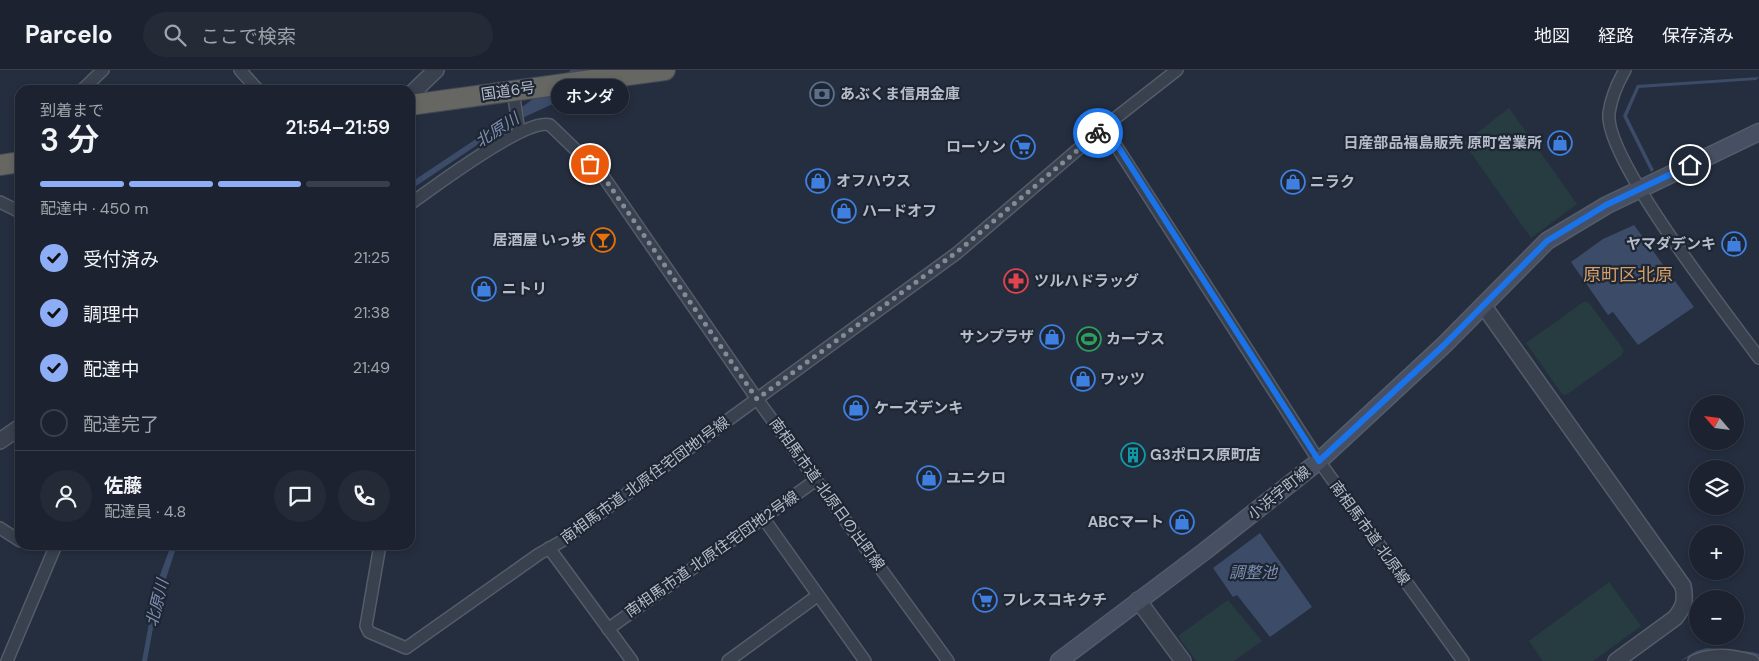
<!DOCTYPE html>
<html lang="ja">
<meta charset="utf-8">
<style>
body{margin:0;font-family:"DM Sans","Noto Sans JP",sans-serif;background:#252a37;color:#f1f3f6;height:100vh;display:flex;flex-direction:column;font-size:19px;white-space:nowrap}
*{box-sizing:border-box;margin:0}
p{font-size:16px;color:#a0a4aa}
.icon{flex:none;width:28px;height:28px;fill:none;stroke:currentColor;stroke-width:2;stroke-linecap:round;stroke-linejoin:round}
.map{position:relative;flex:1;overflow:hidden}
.details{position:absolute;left:15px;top:15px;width:400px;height:465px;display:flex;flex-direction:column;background:#1c222f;border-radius:15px;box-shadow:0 2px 8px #0003,0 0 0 1px #3a3f4b}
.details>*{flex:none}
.needle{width:32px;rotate:298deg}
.tools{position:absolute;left:1689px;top:325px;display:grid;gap:10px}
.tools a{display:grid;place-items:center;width:55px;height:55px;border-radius:50%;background:#1c222f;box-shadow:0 2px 8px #0003,0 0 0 1px #3a3f4b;font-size:25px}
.pin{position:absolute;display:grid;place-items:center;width:42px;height:42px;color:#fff;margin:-21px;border:2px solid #fff;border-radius:50%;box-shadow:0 1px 5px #0007}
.courier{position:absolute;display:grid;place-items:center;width:50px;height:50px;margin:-25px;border:4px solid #1a73e8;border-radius:50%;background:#fff;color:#222;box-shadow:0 1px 6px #0007}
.bubble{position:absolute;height:35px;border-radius:18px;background:#1c222f;box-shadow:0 2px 8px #0003,0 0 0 1px #3a3f4b;font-size:16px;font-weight:600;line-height:35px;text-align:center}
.overview em{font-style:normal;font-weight:600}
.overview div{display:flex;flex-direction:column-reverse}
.overview{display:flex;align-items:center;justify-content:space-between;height:85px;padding:0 25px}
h1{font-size:32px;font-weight:600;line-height:38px}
.bar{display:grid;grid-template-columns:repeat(4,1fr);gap:8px 5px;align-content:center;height:60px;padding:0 25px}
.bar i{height:6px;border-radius:4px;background:#3a3f4b}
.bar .on{background:#8daef7}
.bar p{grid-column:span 4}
.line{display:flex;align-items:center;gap:12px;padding:0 25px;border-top:1px solid #3a3f4b}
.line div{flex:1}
.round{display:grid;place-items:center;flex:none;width:52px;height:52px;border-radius:26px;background:#252a37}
ol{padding:0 25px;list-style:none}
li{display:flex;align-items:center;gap:15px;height:55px}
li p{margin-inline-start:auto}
li .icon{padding:5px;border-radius:50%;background:#8daef7;color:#111;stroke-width:4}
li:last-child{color:#a0a4aa}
li i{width:28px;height:28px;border:2px solid #3a3f4b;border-radius:50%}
header{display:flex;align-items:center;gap:30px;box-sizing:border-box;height:70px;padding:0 25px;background:#1c222f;border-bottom:1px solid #3a3f4b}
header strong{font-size:24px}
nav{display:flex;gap:28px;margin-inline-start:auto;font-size:18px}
.search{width:350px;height:45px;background:#252a37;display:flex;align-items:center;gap:12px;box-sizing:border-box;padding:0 18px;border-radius:28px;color:#a0a4aa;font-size:19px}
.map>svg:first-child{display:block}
.green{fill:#273c40}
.water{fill:#3b4b68}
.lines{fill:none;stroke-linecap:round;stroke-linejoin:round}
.minor-casing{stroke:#545c6a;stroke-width:14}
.tertiary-casing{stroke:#545c6a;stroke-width:18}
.secondary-casing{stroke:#545c6a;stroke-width:19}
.trunk-casing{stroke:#414957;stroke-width:22}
.minor{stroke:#39414f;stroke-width:11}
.tertiary{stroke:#39414f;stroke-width:15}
.secondary{stroke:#474f62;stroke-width:16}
.trunk{stroke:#666662;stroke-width:20}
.done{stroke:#838a99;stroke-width:5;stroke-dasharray:0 9}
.route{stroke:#1a73e8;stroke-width:6}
.labels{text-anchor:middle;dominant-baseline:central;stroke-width:4.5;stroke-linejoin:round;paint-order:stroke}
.street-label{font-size:15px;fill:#b6bcca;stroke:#1e2634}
.poi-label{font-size:15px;font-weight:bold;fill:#b6bcca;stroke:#1e2634;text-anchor:start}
.water-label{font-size:16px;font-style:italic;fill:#7d8fb1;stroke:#1e2634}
.quarter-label{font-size:18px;fill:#d59e66;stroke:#1e2634}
</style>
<header>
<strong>Parcelo</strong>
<div class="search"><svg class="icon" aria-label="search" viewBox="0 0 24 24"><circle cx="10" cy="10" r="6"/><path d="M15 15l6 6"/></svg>ここで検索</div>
<nav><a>地図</a><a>経路</a><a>保存済み</a></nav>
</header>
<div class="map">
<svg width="1759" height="591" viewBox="0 0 1759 591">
<rect width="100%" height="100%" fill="#252e3f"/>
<!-- green -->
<g class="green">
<polygon points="1509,38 1577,134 1531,168 1464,73"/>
<polygon points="1585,231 1589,233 1624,280 1622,285 1566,325 1562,324 1526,273"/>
<polygon points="1609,512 1641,556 1593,591 1543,591 1529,571"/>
<polygon points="1228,530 1262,571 1234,591 1196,591 1178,566"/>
</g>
<!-- water -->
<g class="water">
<polygon points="571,0 592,0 555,33 507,55 410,120 410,113 509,47"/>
<polygon points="1759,7 1756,10 1639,18 1627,46 1654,100 1651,102 1623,46 1637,15"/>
<polygon points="1634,155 1694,237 1638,275 1613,242 1608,245 1571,192 1603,169"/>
<polygon points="1260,463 1312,537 1270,567 1237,525 1233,527 1213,498"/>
<polygon points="171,475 177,475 157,536 147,591 142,591 156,516"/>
<polygon points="1707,578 1753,582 1759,584 1759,586 1713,579 1703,581 1680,591 1696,581"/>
</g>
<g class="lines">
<!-- minor casing -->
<g class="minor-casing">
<g id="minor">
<polyline points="240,0 258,20"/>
<polyline points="1177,0 1104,57 1319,391 1463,591"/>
<path d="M1625 0C1618 12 1611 29 1609 43 1604 89 1728 245 1759 288"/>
<polyline points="82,20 103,0"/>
<polyline points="513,20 519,62"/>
<polyline points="0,132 20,142"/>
<path d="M410 134C433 118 526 47 550 55L603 106 757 329 948 591"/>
<polyline points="764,449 865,591"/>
<polyline points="0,458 20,471"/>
<polyline points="380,475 366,556 369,562 406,578 539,484 562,471 957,183 1104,57"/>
<polyline points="549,478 632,591"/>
<polyline points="608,559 816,410"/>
<polyline points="7,591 56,475"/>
<polyline points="728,591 817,526"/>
<path d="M1694 591C1713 582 1734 585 1753 591"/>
</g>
</g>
<!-- tertiary casing -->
<g class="tertiary-casing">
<g id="tertiary">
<polyline points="410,25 436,0"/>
<path d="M1483 235 1683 516C1686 530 1684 537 1675 548L1616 591"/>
<polyline points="0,371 20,357"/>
<polyline points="1138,530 1183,591"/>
</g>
</g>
<!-- secondary casing -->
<g class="secondary-casing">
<polyline id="secondary" points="1059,591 1205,481 1319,391 1444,275 1547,171 1607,135 1759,62"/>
</g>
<!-- trunk casing -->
<g class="trunk-casing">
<g id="trunk">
<polyline points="410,35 665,0"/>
<polyline points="0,95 20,92"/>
</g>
</g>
<!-- minor -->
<use href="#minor" class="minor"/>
<!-- tertiary -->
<use href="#tertiary" class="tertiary"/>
<!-- secondary -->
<use href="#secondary" class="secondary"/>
<!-- trunk -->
<use href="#trunk" class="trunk"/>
</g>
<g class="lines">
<!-- done -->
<polyline class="done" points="590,94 603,106 757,329 957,182 1098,63"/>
<!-- route -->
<polyline class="route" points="1098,63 1104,57 1112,67 1319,391 1444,275 1547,171 1606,135 1690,95"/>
</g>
<!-- icons -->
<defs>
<g id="bank-ring" transform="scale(1.25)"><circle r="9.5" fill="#1e2634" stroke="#5c6f8a" stroke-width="1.5"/><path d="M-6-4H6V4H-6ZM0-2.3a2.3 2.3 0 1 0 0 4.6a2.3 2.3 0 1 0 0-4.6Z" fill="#5c6f8a"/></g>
<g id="shop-ring" transform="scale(1.25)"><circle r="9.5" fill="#1e2634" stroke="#3f7fe0" stroke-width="1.5"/><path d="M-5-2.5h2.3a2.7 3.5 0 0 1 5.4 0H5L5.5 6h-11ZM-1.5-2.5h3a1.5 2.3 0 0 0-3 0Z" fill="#3f7fe0"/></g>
<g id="supermarket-ring" transform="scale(1.25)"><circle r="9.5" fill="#1e2634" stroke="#3f7fe0" stroke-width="1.5"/><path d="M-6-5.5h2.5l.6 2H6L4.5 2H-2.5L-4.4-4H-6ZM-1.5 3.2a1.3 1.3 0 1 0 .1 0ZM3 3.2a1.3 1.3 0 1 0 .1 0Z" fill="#3f7fe0"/></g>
<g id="bar-ring" transform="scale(1.25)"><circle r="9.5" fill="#1e2634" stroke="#e8710a" stroke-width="1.5"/><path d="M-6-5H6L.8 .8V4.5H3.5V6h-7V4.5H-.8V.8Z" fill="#e8710a"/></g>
<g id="pharmacy-ring" transform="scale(1.25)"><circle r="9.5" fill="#1e2634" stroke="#e0444e" stroke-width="1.5"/><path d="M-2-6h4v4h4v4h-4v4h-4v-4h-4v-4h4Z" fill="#e0444e"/></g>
<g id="stadium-ring" transform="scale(1.25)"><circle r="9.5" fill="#1e2634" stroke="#2e9e5b" stroke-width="1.5"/><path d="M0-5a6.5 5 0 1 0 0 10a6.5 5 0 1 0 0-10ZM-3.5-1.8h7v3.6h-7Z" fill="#2e9e5b"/></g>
<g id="building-ring" transform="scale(1.25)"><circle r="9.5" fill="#1e2634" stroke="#0f9aa8" stroke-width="1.5"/><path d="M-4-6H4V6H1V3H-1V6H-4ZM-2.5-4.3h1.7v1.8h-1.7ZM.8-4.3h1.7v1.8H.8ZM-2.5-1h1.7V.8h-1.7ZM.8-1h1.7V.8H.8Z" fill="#0f9aa8"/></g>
</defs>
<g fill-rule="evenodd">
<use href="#bank-ring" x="822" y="24"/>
<use href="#shop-ring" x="1560" y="73"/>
<use href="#supermarket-ring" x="1023" y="77"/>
<use href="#shop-ring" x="818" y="111"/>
<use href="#shop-ring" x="1293" y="112"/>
<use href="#shop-ring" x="844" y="141"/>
<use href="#bar-ring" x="603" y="170"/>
<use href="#shop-ring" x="1734" y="174"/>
<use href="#pharmacy-ring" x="1016" y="211"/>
<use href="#shop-ring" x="484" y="219"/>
<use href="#shop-ring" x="1052" y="267"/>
<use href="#stadium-ring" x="1089" y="269"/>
<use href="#shop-ring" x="1083" y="309"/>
<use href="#shop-ring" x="856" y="338"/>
<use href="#building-ring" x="1133" y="385"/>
<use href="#shop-ring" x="929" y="408"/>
<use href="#shop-ring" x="1182" y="452"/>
<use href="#supermarket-ring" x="985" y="530"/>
</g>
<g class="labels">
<!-- street labels -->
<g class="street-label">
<text transform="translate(508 21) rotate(-8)">国道6号</text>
<text transform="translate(645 410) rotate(-36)">南相馬市道 北原住宅団地1号線</text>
<text transform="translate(1279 423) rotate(-39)">小浜字町線</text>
<text transform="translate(827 424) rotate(54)">南相馬市道 北原日の出町線</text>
<text transform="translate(1370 463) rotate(54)">南相馬市道 北原線</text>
<text transform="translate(712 484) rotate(-35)">南相馬市道 北原住宅団地2号線</text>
</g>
<!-- poi labels -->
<g class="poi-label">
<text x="840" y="24">あぶくま信用金庫</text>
<text x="1542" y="73" text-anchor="end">日産部品福島販売 原町営業所</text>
<text x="1006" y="77" text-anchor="end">ローソン</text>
<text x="836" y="111">オフハウス</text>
<text x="1310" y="112">ニラク</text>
<text x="862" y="141">ハードオフ</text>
<text x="586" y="170" text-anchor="end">居酒屋 いっ歩</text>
<text x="1716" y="174" text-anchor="end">ヤマダデンキ</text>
<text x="1034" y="211">ツルハドラッグ</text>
<text x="502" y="219">ニトリ</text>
<text x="1034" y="267" text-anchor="end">サンプラザ</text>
<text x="1106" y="269">カーブス</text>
<text x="1100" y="309">ワッツ</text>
<text x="874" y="338">ケーズデンキ</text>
<text x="1150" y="385">G3ポロス原町店</text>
<text x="946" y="408">ユニクロ</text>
<text x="1164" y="452" text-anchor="end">ABCマート</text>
<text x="1002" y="530">フレスコキクチ</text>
</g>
<!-- water labels -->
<g class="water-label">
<text transform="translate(497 60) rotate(-33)">北原川</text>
<text x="1253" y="502">調整池</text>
<text transform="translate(157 533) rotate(-76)">北原川</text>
</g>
<!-- quarter labels -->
<g class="quarter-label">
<text x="1628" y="205">原町区北原</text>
</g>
</g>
</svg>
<div class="tools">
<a><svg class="needle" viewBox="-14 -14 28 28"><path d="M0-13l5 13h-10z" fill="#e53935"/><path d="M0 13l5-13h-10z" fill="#a0a4aa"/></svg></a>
<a><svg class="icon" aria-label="layers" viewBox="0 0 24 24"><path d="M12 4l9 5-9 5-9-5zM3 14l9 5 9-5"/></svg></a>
<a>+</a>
<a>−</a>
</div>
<div class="pin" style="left:590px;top:94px;background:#ea580c"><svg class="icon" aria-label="bag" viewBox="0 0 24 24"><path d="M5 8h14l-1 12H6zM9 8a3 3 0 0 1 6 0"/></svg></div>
<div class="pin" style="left:1690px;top:95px;background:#1f2937"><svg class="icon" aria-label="home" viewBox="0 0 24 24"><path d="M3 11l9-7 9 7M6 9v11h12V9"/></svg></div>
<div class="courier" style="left:1098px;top:63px"><svg class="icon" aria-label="bike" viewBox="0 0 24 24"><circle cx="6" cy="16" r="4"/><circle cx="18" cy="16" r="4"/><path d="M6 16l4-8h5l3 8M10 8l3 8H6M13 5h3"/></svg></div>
<div class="bubble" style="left:551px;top:9px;width:78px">ホンダ</div>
<section class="details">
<div class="overview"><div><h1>3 分</h1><p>到着まで</p></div><em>21:54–21:59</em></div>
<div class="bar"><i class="on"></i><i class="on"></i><i class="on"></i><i></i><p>配達中 · 450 m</p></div>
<ol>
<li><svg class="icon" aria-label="check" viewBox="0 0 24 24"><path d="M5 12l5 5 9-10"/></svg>受付済み<p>21:25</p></li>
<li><svg class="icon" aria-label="check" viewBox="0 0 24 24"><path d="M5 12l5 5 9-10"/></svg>調理中<p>21:38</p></li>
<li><svg class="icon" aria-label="check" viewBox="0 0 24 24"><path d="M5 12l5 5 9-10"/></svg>配達中<p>21:49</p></li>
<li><i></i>配達完了</li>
</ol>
<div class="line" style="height:90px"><a class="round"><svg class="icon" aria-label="person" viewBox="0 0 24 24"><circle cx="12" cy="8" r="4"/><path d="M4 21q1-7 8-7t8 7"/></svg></a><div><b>佐藤</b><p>配達員 · 4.8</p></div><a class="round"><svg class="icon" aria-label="chat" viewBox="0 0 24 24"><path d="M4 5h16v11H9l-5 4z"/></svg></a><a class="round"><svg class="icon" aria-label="phone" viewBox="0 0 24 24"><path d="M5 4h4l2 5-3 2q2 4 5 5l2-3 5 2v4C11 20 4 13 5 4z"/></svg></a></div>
</section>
</div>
